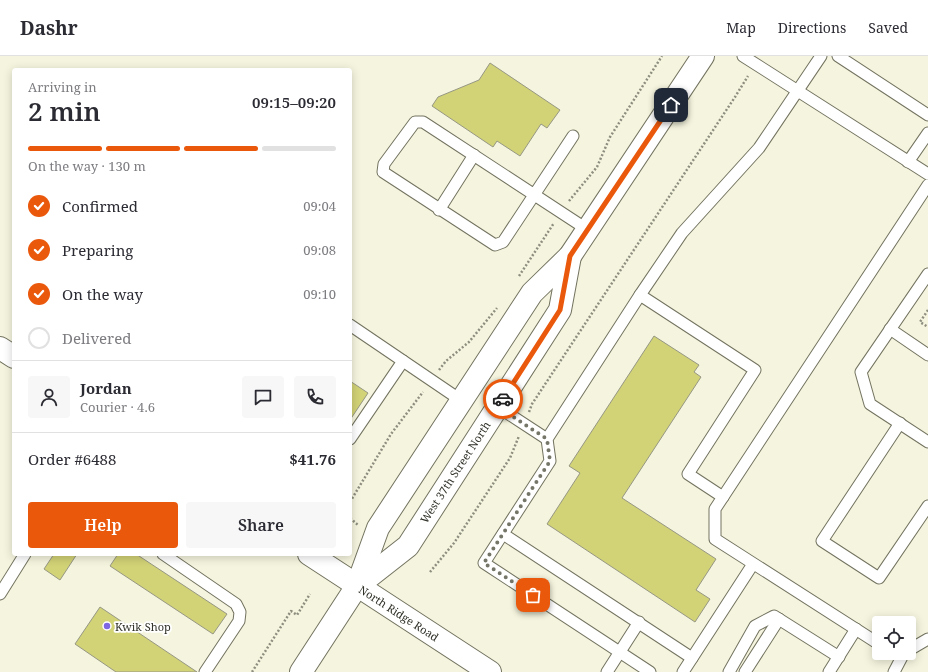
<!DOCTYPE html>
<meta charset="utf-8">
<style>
body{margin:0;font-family:"Noto Serif",serif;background:#f7f7f7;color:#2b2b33;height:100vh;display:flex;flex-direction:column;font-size:15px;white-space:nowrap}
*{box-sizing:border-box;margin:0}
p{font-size:13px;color:#7c7c81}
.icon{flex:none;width:22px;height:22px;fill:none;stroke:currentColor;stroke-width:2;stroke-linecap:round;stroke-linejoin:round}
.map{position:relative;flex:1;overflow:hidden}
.sheet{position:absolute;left:12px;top:12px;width:340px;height:488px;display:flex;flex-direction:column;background:#fff;border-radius:4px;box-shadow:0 2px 10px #0003}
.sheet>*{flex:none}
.buttons{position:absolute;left:872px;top:560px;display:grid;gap:8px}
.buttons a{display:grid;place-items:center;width:44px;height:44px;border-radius:4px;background:#fff;box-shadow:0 2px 10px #0003;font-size:20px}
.pin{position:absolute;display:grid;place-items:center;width:34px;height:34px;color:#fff;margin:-17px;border-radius:8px;box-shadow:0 2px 6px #0006}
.courier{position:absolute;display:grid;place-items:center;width:40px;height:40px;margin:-20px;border:3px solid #ea580c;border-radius:50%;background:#fff;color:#222;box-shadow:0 1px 5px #0007}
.headline em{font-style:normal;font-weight:600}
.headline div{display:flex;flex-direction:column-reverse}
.headline{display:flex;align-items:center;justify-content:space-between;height:68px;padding:0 16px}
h1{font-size:26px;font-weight:600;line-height:30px}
.bar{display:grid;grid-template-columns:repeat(4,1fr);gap:6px 4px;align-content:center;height:48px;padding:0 16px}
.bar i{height:5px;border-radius:3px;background:#e1e1e2}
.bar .selected{background:#ea580c}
.bar p{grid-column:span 4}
.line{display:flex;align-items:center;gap:10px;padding:0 16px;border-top:1px solid #e1e1e2}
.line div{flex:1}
.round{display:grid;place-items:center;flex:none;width:42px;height:42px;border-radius:4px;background:#f7f7f7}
ol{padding:0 16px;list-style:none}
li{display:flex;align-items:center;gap:12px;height:44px}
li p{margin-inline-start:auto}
li .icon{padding:4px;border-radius:50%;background:#ea580c;color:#fff;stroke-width:4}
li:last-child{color:#7c7c81}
li i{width:22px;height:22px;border:2px solid #e1e1e2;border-radius:50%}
.action{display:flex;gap:8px;margin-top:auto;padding:8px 16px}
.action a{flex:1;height:46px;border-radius:4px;background:#ea580c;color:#fff;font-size:16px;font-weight:600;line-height:46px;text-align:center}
.action a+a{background:#f7f7f7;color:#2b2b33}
header{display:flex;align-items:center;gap:24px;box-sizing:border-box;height:56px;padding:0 20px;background:#fff;border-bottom:1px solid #e1e1e2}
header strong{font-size:19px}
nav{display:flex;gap:22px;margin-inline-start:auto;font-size:14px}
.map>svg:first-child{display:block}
.building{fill:#d2d276;stroke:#969783}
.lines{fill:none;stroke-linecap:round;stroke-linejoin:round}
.service-casing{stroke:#737360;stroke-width:13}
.tertiary-casing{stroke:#737360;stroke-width:24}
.secondary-casing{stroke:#737360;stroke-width:24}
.path{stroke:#8d8e7f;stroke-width:2.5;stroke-dasharray:2 2;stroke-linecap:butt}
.service{stroke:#fff;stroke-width:11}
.tertiary{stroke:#fff;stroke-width:22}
.secondary{stroke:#fff;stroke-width:22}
.done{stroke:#757668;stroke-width:4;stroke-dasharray:0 7.2}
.route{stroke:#ea580c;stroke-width:5}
.poi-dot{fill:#7e67e2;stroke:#fff;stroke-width:1.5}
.labels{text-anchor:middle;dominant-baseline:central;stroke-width:3.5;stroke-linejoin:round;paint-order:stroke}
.street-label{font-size:11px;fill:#303128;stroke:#fff}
.poi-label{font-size:11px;fill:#303128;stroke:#fff;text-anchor:start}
</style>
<header>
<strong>Dashr</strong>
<nav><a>Map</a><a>Directions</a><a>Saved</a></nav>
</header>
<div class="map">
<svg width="928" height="616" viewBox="0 0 928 616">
<rect width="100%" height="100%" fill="#f5f5df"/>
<!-- building -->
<g class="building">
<polygon points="490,7 560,54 547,72 541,68 520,100 497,85 493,91 432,50 438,41 479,24"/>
<polygon points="654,280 699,309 694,316 701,321 622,442 716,503 696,534 710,543 695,566 547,468 580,417 569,410"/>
<polygon points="350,325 368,337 350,364"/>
<polygon points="54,498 77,498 60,524 44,513"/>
<polygon points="118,498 136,498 227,558 213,578 110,510"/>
<polygon points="100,551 197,616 116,616 75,588"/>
</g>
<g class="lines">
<!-- service casing -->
<g class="service-casing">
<g id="service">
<polyline points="743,0 928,118"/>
<polyline points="838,0 928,59"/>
<polyline points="573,80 503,186 495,189 383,116 384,108 415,66 423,66 588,174"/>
<polyline points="908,106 928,77"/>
<polyline points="439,154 474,99"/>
<polyline points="928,218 861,316 870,348 928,386"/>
<polyline points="640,239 682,177 759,92 821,0"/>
<polyline points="350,269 462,345"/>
<polyline points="890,273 928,299"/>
<polyline points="498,351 547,383"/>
<polyline points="900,367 822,485 879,522 928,450"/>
<polyline points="350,383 403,305"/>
<polyline points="503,478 692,602"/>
<polyline points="163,498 236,548 240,556 239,565 205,616"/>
<polyline points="0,538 25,498"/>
<polyline points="879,588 715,483 715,453 928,129"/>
<polyline points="909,594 928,583"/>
<polyline points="607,616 639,566"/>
<polyline points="650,616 484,507 550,405 547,383 640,239 755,314 688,418 723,441"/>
<polyline points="683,616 753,508"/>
<polyline points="729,616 755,570 774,560 839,601"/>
<polyline points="745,616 779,563"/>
<polyline points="829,616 856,573"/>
<polyline points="894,616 904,597"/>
</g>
</g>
<!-- tertiary casing -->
<g class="tertiary-casing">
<g id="tertiary">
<polyline points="357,530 408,490 560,254 570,200"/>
<polyline points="301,616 357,530 378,472 532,237 570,200 703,0"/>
</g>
</g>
<!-- secondary casing -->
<g class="secondary-casing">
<g id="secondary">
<polyline points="0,292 14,301"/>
<polyline points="309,498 490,616"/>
</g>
</g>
<!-- path -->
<g class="path">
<polyline points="569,145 597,111 610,81 662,0"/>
<polyline points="519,220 554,167"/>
<polyline points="928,254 920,266 928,271"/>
<polyline points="439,314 446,305 469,286 497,252"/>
<polyline points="529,356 532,348 735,41 748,20"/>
<polyline points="350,446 391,378 423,336"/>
<polyline points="350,462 358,469"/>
<polyline points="430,516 454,487 510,402 519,380"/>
<polyline points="252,616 291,555 297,559 310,538"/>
</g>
<!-- service -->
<use href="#service" class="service"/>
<!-- tertiary -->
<use href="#tertiary" class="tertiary"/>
<!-- secondary -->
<use href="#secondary" class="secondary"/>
</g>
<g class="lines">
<!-- done -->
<polyline class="done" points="503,343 498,351 547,383 550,405 484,507 533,539"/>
<!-- route -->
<polyline class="route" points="503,343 560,254 570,200 671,49"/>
</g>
<!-- markers -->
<circle class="poi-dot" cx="107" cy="570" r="4"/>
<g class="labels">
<!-- street labels -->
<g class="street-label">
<text transform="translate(455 416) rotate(-57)">West 37th Street North</text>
<text transform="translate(399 557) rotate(33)">North Ridge Road</text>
</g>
<!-- poi labels -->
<g class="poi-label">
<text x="115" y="570">Kwik Shop</text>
</g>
</g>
</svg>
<div class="buttons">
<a><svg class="icon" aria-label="locate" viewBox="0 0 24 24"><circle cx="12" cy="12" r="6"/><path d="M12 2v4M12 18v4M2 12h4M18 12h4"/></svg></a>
</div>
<div class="pin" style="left:533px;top:539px;background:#ea580c"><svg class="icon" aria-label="bag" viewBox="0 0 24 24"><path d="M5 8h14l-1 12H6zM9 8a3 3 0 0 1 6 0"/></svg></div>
<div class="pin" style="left:671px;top:49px;background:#1f2937"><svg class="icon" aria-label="home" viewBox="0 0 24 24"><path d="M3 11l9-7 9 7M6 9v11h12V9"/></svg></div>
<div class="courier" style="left:503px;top:343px"><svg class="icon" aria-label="car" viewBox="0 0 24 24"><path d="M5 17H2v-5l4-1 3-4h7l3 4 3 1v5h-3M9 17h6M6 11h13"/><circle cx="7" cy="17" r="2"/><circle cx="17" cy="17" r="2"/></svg></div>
<section class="sheet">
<div class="headline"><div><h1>2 min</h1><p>Arriving in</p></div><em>09:15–09:20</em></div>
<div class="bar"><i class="selected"></i><i class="selected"></i><i class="selected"></i><i></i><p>On the way · 130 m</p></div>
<ol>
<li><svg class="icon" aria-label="check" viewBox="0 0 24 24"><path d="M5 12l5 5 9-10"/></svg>Confirmed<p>09:04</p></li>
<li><svg class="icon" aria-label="check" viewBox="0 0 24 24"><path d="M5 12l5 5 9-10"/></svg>Preparing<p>09:08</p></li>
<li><svg class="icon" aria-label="check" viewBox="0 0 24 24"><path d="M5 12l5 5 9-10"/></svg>On the way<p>09:10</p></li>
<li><i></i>Delivered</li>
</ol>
<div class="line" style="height:72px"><a class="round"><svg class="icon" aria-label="person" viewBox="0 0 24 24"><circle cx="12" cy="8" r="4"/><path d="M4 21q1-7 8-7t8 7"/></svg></a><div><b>Jordan</b><p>Courier · 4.6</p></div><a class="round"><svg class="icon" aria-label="chat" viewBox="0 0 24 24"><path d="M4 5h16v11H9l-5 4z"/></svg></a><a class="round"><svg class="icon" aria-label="phone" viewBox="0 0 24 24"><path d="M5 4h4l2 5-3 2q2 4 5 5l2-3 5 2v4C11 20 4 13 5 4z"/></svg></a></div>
<div class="line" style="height:52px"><div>Order #6488</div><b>$41.76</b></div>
<div class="action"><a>Help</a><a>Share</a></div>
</section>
</div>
